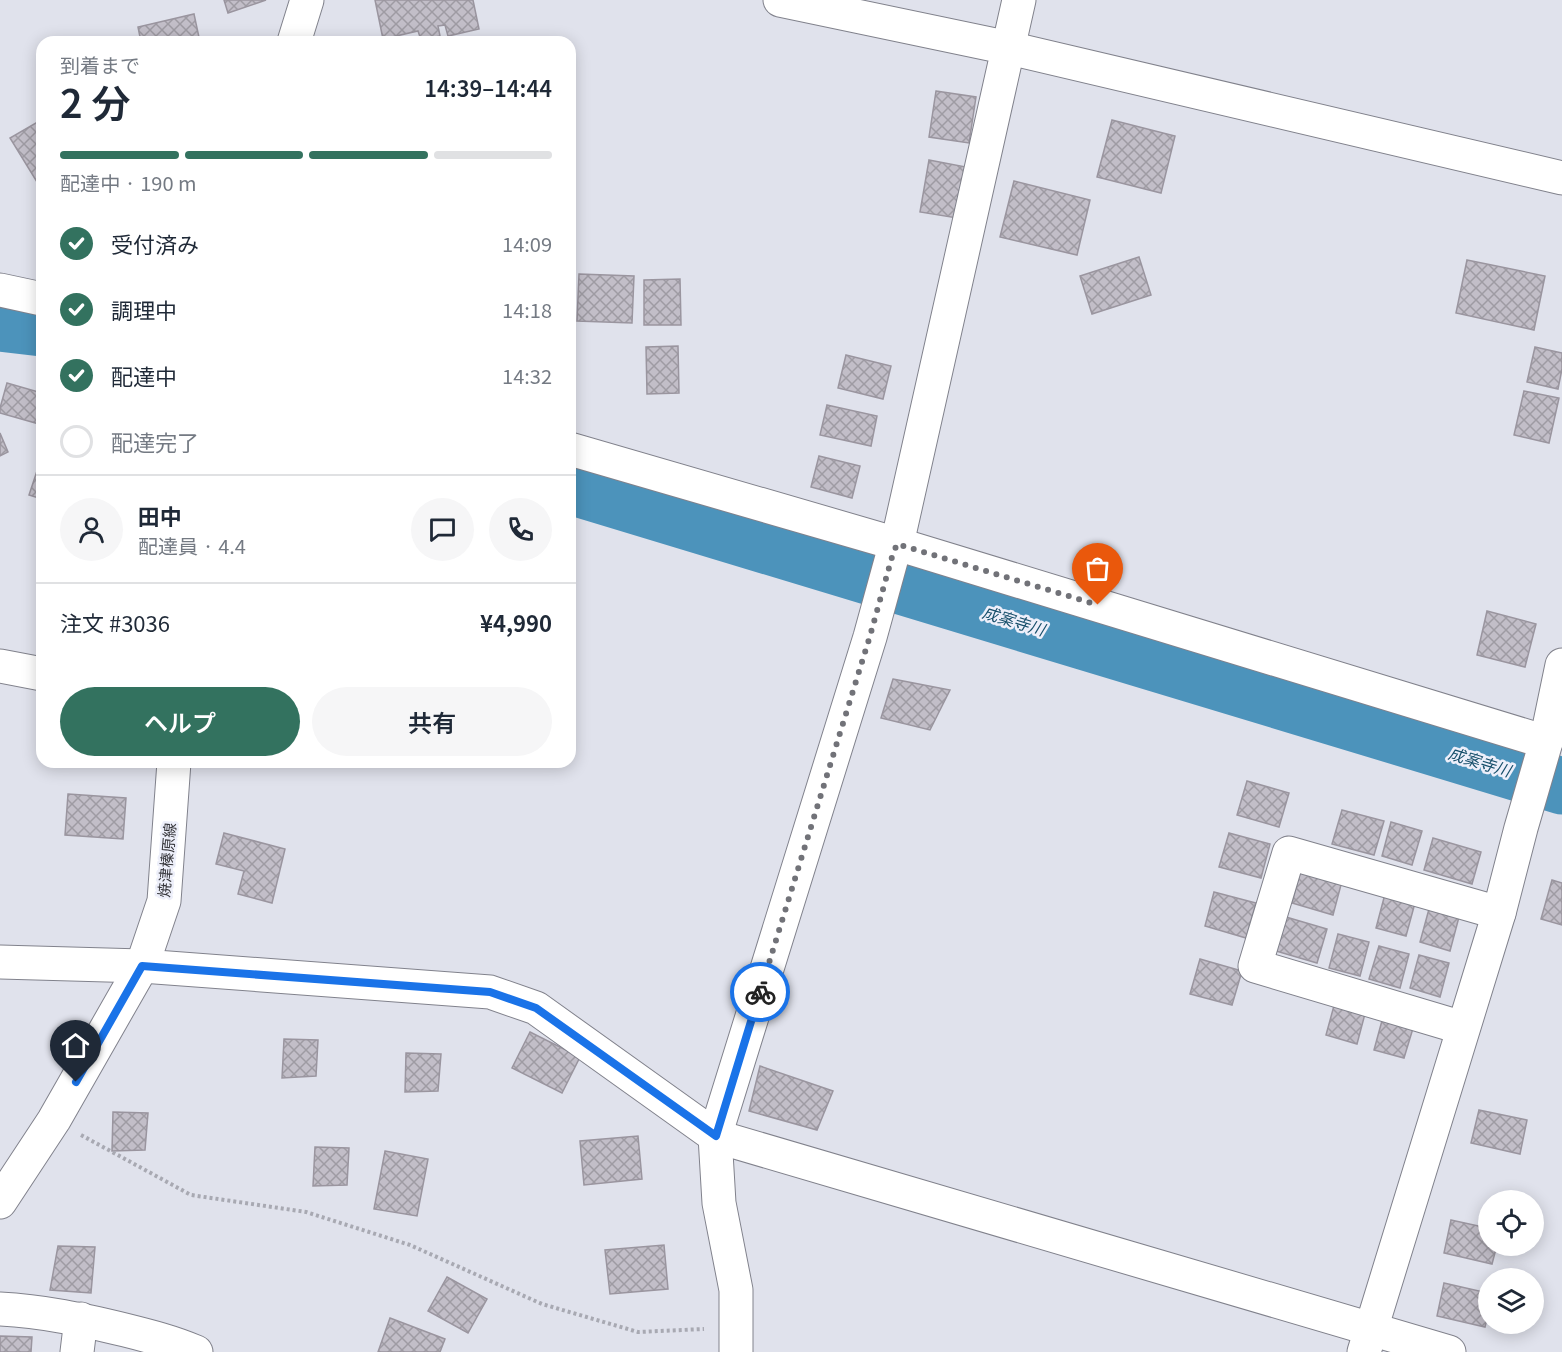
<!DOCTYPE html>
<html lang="ja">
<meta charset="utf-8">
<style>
body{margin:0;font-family:Georgia,"Noto Sans JP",serif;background:#f6f6f7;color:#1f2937;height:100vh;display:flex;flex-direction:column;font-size:22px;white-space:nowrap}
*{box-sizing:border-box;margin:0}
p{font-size:20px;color:#747a83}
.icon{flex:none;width:33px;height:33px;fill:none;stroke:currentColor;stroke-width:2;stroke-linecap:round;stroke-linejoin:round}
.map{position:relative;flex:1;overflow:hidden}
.details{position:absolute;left:36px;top:36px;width:540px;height:732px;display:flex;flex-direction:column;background:#fff;border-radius:18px;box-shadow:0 3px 15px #0003}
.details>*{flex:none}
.controls{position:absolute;left:1478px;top:1190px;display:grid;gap:12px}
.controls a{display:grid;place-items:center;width:66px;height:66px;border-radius:50%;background:#fff;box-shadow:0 3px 15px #0003;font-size:30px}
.pin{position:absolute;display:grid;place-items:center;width:51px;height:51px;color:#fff;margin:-62px -26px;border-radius:50% 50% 50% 0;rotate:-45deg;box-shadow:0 0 6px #0007}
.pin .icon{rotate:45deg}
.courier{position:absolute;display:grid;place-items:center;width:60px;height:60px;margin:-30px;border:4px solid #1a73e8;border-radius:50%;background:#fff;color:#222;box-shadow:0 2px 8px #0007}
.overview em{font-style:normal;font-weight:600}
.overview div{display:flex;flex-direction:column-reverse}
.overview{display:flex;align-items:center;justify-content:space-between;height:102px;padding:0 24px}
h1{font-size:39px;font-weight:600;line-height:45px}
.bar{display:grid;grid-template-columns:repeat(4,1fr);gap:9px 6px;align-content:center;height:72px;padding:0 24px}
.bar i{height:8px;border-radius:4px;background:#e0e1e3}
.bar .on{background:#33725f}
.bar p{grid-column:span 4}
.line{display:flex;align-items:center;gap:15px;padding:0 24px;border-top:2px solid #e0e1e3}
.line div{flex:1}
.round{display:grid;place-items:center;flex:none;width:63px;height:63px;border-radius:32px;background:#f6f6f7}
ol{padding:0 24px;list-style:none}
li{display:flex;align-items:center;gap:18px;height:66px}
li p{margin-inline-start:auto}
li .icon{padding:6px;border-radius:50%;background:#33725f;color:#fff;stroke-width:4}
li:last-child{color:#747a83}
li i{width:33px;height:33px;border:3px solid #e0e1e3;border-radius:50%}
.cta{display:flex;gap:12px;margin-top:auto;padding:12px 24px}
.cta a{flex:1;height:69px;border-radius:36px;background:#33725f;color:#fff;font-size:24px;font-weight:600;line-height:69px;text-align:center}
.cta a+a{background:#f6f6f7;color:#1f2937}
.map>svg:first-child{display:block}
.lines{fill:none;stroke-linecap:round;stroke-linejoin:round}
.river{stroke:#4c93bb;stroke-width:57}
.building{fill:url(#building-cross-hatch);stroke:#9a959f;stroke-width:1.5}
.minor-casing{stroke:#81828c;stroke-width:35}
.tertiary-casing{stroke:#81828c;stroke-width:35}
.primary-casing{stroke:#81828c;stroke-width:35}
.path{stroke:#a8a9b2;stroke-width:4;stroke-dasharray:3 3;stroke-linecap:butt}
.minor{stroke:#fff;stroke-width:33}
.tertiary{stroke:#fff;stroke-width:33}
.primary{stroke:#fff;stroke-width:33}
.done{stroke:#717278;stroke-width:6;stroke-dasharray:0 10.8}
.route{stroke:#1a73e8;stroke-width:8}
.labels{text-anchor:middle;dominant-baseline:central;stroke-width:5;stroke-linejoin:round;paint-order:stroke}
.street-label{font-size:15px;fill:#35353a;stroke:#edeffa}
.water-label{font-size:16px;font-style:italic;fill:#174f6b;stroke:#edeffa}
</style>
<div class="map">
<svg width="1562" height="1352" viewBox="0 0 1562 1352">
<defs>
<pattern id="building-cross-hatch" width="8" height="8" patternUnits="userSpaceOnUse" patternTransform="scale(1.5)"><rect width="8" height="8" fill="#c2bec8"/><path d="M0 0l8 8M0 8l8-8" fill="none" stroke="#9e9ba3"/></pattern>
</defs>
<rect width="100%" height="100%" fill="#e0e2ec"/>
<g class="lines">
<!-- river -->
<g class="river">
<polyline points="0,323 42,328"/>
<polyline points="570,486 1562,786"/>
</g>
</g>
<!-- building -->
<g class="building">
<polygon points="224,0 266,0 228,13"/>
<polygon points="375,0 473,0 479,29 448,36 445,25 438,26 440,36 421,40 418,31 383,39"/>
<polygon points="194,14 200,42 141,42 138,27"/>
<polygon points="936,91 976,97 969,143 929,137"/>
<polygon points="41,120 42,122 42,179 37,182 10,138"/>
<polygon points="1112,120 1175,136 1161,193 1097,177"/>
<polygon points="929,160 966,167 957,218 920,212"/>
<polygon points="1014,181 1090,200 1077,255 1000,237"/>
<polygon points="1139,257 1151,295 1092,314 1080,276"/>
<polygon points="1467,260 1545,276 1534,330 1456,313"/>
<polygon points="579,274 634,276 632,323 577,321"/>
<polygon points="680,279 681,325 644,325 644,280"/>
<polygon points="678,346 679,393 647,394 646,347"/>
<polygon points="1535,347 1562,353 1562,369 1558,389 1527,382"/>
<polygon points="846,355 891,366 883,399 838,388"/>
<polygon points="7,383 42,393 42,412 39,424 0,413 0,408"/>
<polygon points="1524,391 1559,398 1549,443 1514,435"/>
<polygon points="827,405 877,416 871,446 820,435"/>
<polygon points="0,433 8,452 0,456"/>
<polygon points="42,456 42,499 29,495"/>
<polygon points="819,456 860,466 852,498 811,487"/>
<polygon points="1487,611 1536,624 1525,667 1477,655"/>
<polygon points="893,679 950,690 930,730 881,718"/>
<polygon points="1247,781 1289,793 1279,827 1237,815"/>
<polygon points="68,794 126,798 123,839 65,835"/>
<polygon points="1342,810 1384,821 1374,855 1332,844"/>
<polygon points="1391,822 1422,831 1412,865 1382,856"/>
<polygon points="224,833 285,849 272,903 238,894 244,871 216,864"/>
<polygon points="1229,833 1270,844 1261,878 1219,867"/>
<polygon points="1433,838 1481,852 1472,884 1424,870"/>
<polygon points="1301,869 1342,881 1333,915 1292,903"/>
<polygon points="1552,880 1562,883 1562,925 1541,919"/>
<polygon points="1214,892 1256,903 1246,938 1205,926"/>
<polygon points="1385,894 1415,903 1406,936 1376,928"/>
<polygon points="1429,909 1459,917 1450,951 1420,942"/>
<polygon points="1286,917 1327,929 1317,963 1276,951"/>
<polygon points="1338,934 1369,942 1360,976 1329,968"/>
<polygon points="1379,946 1409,954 1400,988 1369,979"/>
<polygon points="1419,955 1449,963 1440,997 1410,988"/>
<polygon points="1200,959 1242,971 1232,1005 1190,994"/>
<polygon points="1335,1002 1366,1010 1357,1044 1326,1035"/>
<polygon points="1383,1017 1414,1025 1404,1058 1374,1050"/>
<polygon points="530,1032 580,1057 562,1093 512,1068"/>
<polygon points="284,1039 318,1040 316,1076 282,1078"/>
<polygon points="406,1053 441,1054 438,1091 405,1092"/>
<polygon points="760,1066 833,1091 817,1130 749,1111"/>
<polygon points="1479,1110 1527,1120 1520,1154 1471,1143"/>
<polygon points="113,1112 148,1113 145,1150 112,1151"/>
<polygon points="638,1136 642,1179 584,1185 580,1141"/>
<polygon points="315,1147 349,1148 347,1185 313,1186"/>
<polygon points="385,1151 428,1159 417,1216 374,1209"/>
<polygon points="1451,1220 1488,1228 1488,1245 1497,1245 1492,1264 1444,1253"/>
<polygon points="664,1245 668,1289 610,1294 605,1250"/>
<polygon points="58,1246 95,1247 91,1293 50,1290"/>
<polygon points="447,1277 487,1299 468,1333 428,1311"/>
<polygon points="1444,1283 1488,1293 1488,1315 1485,1327 1437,1316"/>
<polygon points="390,1318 445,1339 440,1352 378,1352"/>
<polygon points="0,1336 32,1337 31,1352 0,1352"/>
</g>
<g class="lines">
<!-- minor casing -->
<g class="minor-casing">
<g id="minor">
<polyline points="0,290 42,299"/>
<polyline points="570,449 897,544 1546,742"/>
<polyline points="0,666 42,674"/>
<polyline points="0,962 142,966 490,992 536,1008 715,1136 1449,1352"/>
<polyline points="1463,1028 1255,966 1289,853 1499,913"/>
<path d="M0 1309C43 1311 83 1320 125 1330 149 1336 173 1342 196 1352"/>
<polyline points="77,1352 81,1319"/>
<polyline points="736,1352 736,1290 719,1203 715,1136 870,637 892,557 897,544 1019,0"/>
</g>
</g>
<!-- tertiary casing -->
<g class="tertiary-casing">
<g id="tertiary">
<polyline points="780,0 1009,48 1562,178"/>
<polyline points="1364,1352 1499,913 1521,828 1546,742 1562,665"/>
</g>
</g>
<!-- primary casing -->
<g class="primary-casing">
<g id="primary">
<polyline points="294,42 307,0"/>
<polyline points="0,1202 54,1120 142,966 164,901 174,762"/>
</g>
</g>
<!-- path -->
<polyline class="path" points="81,1135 191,1195 306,1212 410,1245 542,1304 638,1332 704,1329"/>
<!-- minor -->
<use href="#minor" class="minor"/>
<!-- tertiary -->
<use href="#tertiary" class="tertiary"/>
<!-- primary -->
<use href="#primary" class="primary"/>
</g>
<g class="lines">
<!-- done -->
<polyline class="done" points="760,992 870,636 892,557 897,544 1098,605"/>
<!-- route -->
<polyline class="route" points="76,1082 142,966 490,992 536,1008 716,1136 760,992"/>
</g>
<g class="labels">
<!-- street labels -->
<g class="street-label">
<text transform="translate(166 860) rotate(-85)">焼津榛原線</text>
</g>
<!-- water labels -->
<g class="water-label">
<text transform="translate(1014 620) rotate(17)">成案寺川</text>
<text transform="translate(1480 761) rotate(17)">成案寺川</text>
</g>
</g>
</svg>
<div class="controls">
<a><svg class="icon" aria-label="locate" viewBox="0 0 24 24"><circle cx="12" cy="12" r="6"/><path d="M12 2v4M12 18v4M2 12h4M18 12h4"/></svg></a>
<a><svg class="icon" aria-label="layers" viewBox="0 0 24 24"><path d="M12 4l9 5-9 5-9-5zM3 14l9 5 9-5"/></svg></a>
</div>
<div class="pin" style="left:1098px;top:605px;background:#ea580c"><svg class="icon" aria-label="bag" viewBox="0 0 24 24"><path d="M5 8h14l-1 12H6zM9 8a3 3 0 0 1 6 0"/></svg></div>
<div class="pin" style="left:76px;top:1082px;background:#1f2937"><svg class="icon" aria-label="home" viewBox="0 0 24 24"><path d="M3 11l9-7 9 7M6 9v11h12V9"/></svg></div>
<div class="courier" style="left:760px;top:992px"><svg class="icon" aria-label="bike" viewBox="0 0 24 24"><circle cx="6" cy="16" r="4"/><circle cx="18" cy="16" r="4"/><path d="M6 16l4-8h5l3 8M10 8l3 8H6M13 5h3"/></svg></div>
<section class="details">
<div class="overview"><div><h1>2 分</h1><p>到着まで</p></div><em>14:39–14:44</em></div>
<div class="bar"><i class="on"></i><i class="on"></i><i class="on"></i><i></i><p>配達中 · 190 m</p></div>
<ol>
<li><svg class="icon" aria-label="check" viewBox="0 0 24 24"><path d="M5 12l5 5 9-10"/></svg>受付済み<p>14:09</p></li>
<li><svg class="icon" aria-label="check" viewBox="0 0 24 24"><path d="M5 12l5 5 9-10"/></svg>調理中<p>14:18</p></li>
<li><svg class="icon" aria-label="check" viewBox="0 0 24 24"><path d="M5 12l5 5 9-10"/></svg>配達中<p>14:32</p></li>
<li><i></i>配達完了</li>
</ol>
<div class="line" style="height:108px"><a class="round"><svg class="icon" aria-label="person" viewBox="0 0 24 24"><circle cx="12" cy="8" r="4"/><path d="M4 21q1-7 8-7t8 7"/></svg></a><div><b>田中</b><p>配達員 · 4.4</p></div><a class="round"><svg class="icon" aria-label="chat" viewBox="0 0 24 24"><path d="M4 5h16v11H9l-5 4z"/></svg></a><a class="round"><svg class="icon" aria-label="phone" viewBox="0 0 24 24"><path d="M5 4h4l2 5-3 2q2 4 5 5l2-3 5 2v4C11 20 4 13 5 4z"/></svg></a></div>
<div class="line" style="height:78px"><div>注文 #3036</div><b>¥4,990</b></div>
<div class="cta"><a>ヘルプ</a><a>共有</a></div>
</section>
</div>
